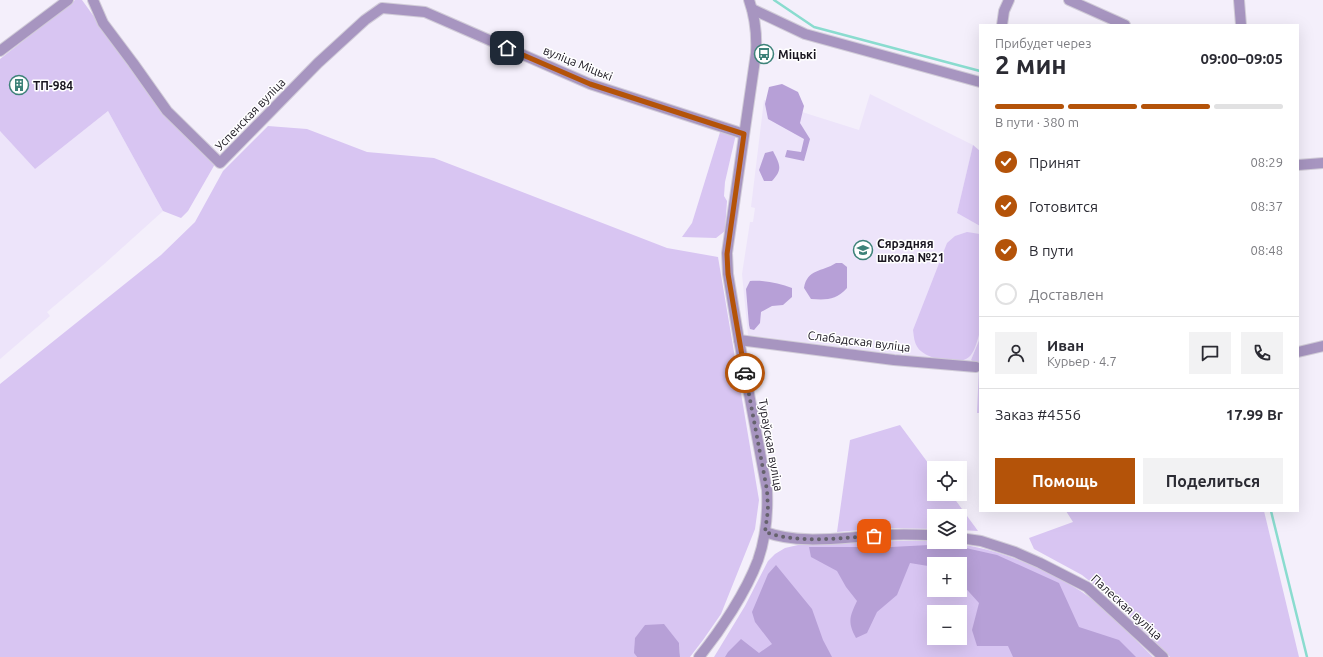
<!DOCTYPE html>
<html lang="ru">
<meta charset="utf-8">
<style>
body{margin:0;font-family:Ubuntu,sans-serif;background:#f2f2f3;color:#2b2b33;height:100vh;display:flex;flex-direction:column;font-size:15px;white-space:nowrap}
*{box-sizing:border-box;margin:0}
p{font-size:13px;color:#7c7c81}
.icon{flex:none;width:22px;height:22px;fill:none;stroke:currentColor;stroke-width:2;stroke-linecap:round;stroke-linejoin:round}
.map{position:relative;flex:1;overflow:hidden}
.side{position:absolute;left:979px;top:24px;width:320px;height:488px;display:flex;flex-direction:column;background:#fff;border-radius:0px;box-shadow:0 4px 16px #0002}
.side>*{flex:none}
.buttons{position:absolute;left:927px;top:461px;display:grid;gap:8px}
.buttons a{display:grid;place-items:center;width:40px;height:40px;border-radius:0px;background:#fff;box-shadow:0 4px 16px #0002;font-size:20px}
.pin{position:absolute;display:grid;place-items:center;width:34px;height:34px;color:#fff;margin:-17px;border-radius:8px;box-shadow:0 2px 6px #0006}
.courier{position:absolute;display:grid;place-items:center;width:40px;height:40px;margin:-20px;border:3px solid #b45309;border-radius:50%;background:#fff;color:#222;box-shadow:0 1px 5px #0007}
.headline em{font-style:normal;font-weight:700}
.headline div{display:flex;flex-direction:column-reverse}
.headline{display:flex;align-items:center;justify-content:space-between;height:68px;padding:0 16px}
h1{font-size:26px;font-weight:700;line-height:30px}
.bar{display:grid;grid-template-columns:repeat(4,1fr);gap:6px 4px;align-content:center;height:48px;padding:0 16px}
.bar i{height:5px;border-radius:3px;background:#e1e1e2}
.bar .on{background:#b45309}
.bar p{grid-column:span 4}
.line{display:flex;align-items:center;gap:10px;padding:0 16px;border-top:1px solid #e1e1e2}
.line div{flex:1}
.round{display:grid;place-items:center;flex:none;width:42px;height:42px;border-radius:0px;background:#f2f2f3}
ol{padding:0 16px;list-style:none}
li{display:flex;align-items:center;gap:12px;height:44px}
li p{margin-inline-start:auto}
li .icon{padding:4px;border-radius:50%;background:#b45309;color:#fff;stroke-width:4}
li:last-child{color:#7c7c81}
li i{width:22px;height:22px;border:2px solid #e1e1e2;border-radius:50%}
.cta{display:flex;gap:8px;margin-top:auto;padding:8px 16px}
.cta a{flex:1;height:46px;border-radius:0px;background:#b45309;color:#fff;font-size:16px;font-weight:700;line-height:46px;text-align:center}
.cta a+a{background:#f2f2f3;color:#2b2b33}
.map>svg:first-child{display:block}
.built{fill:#ede4fa}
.green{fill:#d8c5f2;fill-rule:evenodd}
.forest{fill:#b7a0d7}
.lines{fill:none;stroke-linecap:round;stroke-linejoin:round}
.stream{stroke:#8adccf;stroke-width:2.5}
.minor-casing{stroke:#d1ccd8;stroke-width:12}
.minor{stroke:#a795c0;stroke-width:10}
.done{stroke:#66626d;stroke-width:4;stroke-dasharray:0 7.2}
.route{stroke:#b45309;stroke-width:5}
.labels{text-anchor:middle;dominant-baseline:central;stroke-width:3;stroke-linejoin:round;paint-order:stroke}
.poi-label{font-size:12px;font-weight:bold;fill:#1a1620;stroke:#fff;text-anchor:start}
.street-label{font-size:12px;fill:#1a1620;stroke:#fff}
</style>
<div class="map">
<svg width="1323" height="657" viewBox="0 0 1323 657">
<rect width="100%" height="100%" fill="#f4effb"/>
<!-- built -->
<g class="built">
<polygon points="870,94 973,145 957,213 980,226 980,338 971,360 958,363 748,335 742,274 750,222 753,222 755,208 751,207 764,100 859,130"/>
<polygon points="108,111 163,211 103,265 47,312 50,316 0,359 0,131 35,169"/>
</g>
<!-- green -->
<g class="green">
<polygon points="75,0 82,0 157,104 215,164 188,211 181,218 163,211 108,111 35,169 0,131 0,59"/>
<polygon points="268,126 307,129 367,152 434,158 667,248 718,257 759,500 755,529 721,614 703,640 690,657 680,657 679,643 634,652 637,657 0,657 0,384 161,255 195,222 223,171"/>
<polygon points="721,129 736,134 725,182 724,196 727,201 725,231 716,238 682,237 692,223"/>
<polygon points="973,145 980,151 980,226 957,213"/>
<path d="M967 232 980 234C980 258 980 283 980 308 980 316 982 327 979 335 977 342 974 353 969 357 958 367 926 359 918 348 914 342 914 337 913 330L947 243 955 236Z"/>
<polygon points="980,338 980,413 977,413 979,366 971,360"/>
<polygon points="900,425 934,471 934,494 951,494 978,531 960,530 960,516 934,516 934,529 886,528 837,532 850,440"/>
<polygon points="1066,511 1264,511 1299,657 1170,657 1113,600 1082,575 1034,549 1029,538 1073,522"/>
<path d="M896 541H933L934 542C985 542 1059 571 1098 604 1117 621 1135 639 1153 657H714L745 606 768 561 775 554 785 548 798 545ZM934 564H960V590H934ZM934 612H960V638H934Z"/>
</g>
<!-- forest -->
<g class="forest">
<polygon points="782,84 798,92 804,106 800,123 810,139 804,161 785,157 787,150 801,152 804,139 768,119 765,104 769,87"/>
<path d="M773 151C780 165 783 169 772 181H764L759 170 765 153Z"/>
<path d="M836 263H842L847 267V288C836 300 827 300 811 299L804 288C807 269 822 272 836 263Z"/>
<path d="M750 281C764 280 779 283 792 288V297L783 305 772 306 761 312 760 323 754 330 750 329 749 325 746 289Z"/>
<path d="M948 544 997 555 1059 583 1079 627 1119 640 1136 657H1013L1008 646H977L972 630 979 603 960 582V564H934V567L910 563 897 595 877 612 867 633 856 638C847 622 850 616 857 601L846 587 837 571 811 557 809 547H891Z"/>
<polygon points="776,565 812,609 823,640 832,657 725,657 728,652 741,639 759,653 772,644 755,622 752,612 768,574"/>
<polygon points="664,624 679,643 680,657 637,657 634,653 635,638 645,625"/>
</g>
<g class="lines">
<!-- stream -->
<g class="stream">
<polyline points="774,0 814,27 980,71"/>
<polyline points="1271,511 1307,657"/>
</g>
<!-- minor casing -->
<g class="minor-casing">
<g id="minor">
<polyline points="93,0 103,23 133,63 167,111 220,163 318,63 365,20 382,8 425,12 590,84 744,134"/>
<polyline points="1069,0 1125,25"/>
<polyline points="1239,0 1241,25"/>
<polyline points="752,9 805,34 980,82"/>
<polyline points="1002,25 1004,11 1009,0"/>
<polyline points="0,51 68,0"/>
<polyline points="1298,165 1323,163"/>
<polyline points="739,340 894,360 976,367"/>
<polyline points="1298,352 1323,346"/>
<path d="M765 532C804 546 847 536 888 535 903 534 919 535 934 535"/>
<polyline points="960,538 981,541 1015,552 1040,563 1087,587 1163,657"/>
<path d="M699 657C721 630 746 592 758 560 766 537 768 513 767 490L739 340 728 274 727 253 756 53C757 35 755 17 749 0"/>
</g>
</g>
<!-- minor -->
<use href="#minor" class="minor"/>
</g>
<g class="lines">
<!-- done -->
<path class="done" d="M745 373 767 490 768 510 765 532C799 544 838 538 874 536"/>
<!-- route -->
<polyline class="route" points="507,48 590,84 744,134 727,254 728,274 745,373"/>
</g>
<!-- icons -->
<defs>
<g id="bus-ring" transform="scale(1)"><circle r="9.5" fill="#fff" stroke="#3d8279" stroke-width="1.5"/><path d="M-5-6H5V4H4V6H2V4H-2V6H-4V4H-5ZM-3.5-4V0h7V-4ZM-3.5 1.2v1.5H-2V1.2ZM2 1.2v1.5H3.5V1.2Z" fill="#3d8279"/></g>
<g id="building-ring" transform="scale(1)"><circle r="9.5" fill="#fff" stroke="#3d8279" stroke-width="1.5"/><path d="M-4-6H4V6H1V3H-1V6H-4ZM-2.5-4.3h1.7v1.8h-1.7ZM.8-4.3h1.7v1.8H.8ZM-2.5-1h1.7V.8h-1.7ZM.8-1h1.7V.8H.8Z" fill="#3d8279"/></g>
<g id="school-ring" transform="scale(1)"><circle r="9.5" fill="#fff" stroke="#3d8279" stroke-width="1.5"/><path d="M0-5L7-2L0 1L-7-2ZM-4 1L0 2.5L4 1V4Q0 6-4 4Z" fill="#3d8279"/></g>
</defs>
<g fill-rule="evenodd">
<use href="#bus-ring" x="764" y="54"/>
<use href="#building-ring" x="19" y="85"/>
<use href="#school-ring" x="863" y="250"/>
</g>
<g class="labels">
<!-- poi labels -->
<g class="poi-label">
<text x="778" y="54">Міцькі</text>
<text x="33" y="85">ТП-984</text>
<text x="877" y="243">Сярэдняя<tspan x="877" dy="14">школа №21</tspan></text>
</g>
<!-- street labels -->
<g class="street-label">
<text transform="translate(578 63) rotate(22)">вуліца Міцькі</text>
<text transform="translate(250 114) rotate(-46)">Успенская вуліца</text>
<text transform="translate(859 341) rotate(7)">Слабадская вуліца</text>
<text transform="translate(771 445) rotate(80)">Тураўская вуліца</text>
<text transform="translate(1127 607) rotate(42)">Палеская вуліца</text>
</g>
</g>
</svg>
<div class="buttons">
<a><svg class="icon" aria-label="locate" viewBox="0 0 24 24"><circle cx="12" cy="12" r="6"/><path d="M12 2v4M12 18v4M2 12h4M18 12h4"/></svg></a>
<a><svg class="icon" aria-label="layers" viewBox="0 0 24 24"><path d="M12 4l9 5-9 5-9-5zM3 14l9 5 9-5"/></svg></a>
<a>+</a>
<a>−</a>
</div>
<div class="pin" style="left:874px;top:536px;background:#ea580c"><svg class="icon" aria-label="bag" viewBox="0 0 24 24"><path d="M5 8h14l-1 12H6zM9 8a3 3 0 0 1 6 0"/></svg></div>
<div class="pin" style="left:507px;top:48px;background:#1f2937"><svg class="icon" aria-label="home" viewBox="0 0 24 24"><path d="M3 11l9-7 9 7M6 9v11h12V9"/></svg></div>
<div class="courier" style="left:745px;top:373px"><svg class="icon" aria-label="car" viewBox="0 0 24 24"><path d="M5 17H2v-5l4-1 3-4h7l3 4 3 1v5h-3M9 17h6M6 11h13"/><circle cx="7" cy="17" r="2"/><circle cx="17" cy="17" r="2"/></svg></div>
<section class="side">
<div class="headline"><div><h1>2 мин</h1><p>Прибудет через</p></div><em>09:00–09:05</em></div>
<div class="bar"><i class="on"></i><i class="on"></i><i class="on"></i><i></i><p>В пути · 380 m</p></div>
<ol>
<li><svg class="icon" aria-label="check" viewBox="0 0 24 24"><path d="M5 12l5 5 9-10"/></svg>Принят<p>08:29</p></li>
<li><svg class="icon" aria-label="check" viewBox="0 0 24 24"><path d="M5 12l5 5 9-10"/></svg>Готовится<p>08:37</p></li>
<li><svg class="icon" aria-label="check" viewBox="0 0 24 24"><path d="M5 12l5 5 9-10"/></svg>В пути<p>08:48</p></li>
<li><i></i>Доставлен</li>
</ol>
<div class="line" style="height:72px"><a class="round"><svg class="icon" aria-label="person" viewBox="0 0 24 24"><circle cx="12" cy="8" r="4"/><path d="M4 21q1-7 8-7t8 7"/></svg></a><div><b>Иван</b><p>Курьер · 4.7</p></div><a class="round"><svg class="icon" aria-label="chat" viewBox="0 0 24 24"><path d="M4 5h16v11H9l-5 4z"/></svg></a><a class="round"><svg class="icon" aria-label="phone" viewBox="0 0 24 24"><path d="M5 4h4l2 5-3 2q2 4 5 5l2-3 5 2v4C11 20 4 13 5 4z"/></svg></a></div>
<div class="line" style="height:52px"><div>Заказ #4556</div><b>17.99 Br</b></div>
<div class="cta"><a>Помощь</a><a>Поделиться</a></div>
</section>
</div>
